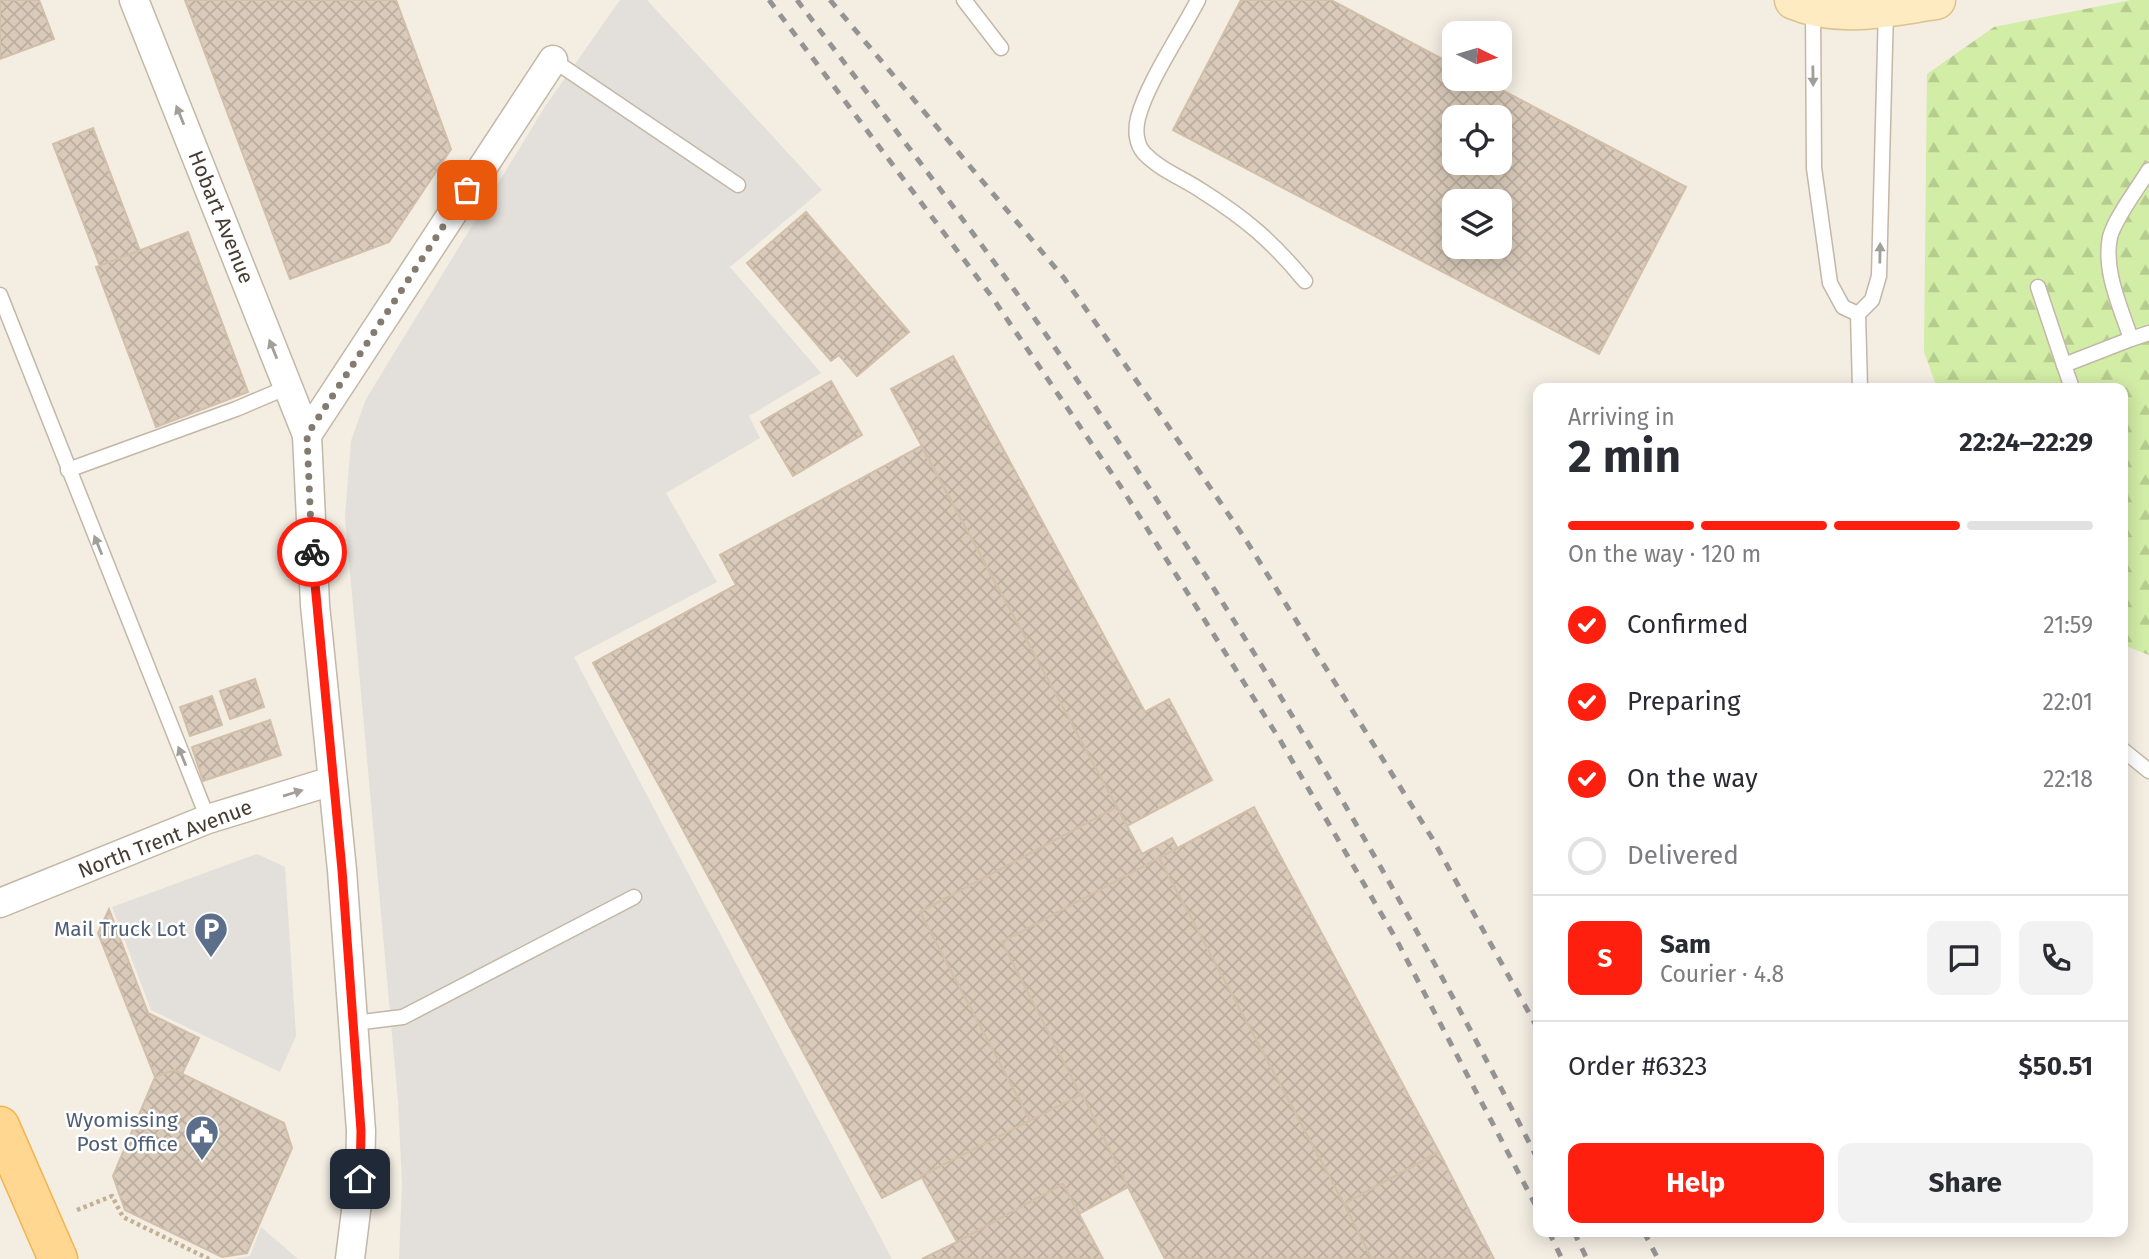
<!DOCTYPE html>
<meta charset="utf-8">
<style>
body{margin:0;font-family:"Fira Sans",sans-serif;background:#f2f2f3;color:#2b2b33;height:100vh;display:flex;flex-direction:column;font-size:26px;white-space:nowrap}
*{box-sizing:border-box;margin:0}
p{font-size:23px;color:#7c7c81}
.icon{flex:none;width:38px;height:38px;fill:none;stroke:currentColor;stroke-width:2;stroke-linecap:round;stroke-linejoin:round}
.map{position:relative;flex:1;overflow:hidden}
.panel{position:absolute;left:1533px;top:383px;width:595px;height:854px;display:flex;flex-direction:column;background:#fff;border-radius:14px;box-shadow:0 4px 18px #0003}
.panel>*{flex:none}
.needle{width:46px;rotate:95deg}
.fabs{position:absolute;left:1442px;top:21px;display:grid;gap:14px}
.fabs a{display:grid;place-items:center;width:70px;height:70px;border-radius:14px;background:#fff;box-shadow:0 4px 18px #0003;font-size:35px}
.pin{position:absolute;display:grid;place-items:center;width:60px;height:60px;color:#fff;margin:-30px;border-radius:14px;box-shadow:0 4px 10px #0006}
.courier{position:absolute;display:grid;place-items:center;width:70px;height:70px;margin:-35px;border:5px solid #ff1f0e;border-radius:50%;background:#fff;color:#222;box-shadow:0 2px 9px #0007}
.headline em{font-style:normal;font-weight:700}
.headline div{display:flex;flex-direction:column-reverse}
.headline{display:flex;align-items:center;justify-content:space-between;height:119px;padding:0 35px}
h1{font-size:46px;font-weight:700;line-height:52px}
.bar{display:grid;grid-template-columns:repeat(4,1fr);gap:10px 7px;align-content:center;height:84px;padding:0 35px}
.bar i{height:9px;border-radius:5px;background:#e1e1e2}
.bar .selected{background:#ff1f0e}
.bar p{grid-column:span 4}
.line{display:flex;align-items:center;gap:18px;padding:0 35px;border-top:2px solid #e1e1e2}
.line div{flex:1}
.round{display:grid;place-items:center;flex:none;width:74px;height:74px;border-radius:14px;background:#f2f2f3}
ol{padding:0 35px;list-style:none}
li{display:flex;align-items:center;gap:21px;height:77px}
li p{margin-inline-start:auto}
li .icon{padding:7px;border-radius:50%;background:#ff1f0e;color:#fff;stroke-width:4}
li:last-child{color:#7c7c81}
li i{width:38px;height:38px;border:4px solid #e1e1e2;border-radius:50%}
.primary-button{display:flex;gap:14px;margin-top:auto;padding:14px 35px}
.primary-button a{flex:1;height:80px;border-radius:14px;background:#ff1f0e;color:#fff;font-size:28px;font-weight:700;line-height:80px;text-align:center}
.primary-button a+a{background:#f2f2f3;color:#2b2b33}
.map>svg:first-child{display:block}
.forest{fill:url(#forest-firs)}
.parking{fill:#e3e0dc}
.building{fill:url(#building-cross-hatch);stroke:#d2bfa9;stroke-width:2;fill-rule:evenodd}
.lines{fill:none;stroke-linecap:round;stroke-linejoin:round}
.lane-casing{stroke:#c3b7a7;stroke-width:17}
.street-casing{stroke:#c3b7a7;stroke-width:31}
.secondary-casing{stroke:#dcc28e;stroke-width:41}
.primary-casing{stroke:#f1b553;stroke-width:41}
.path{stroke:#c3af94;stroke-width:4.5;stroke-dasharray:3.5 3.5;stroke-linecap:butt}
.lane{stroke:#fff;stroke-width:14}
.street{stroke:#fff;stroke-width:28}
.secondary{stroke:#ffebc1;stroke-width:38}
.primary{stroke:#ffd790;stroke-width:38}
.rail{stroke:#949494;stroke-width:5;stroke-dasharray:9 9;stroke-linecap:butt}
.oneway{fill:#a29e98}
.done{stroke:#837b70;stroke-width:7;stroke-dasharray:0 12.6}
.route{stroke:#ff1f0e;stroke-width:9}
.labels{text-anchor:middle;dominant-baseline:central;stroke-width:5;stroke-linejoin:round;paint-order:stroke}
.street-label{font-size:21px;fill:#463d32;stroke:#fff}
.service-label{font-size:21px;fill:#4e5e75;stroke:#fff;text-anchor:end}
</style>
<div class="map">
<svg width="2149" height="1259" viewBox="0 0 2149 1259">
<defs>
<pattern id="forest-firs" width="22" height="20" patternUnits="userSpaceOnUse" patternTransform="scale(1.75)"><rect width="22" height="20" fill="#d2eda6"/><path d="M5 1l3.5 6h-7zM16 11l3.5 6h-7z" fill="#b6cc8f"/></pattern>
<pattern id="building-cross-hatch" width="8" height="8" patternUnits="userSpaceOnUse" patternTransform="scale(1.75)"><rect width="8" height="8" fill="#d9cab9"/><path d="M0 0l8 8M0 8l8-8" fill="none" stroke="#bcaea0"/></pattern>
</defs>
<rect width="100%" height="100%" fill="#f3ede2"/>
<!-- forest -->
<polygon class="forest" points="2131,0 2149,0 2149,655 2123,645 2123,388 1937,388 1924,352 1927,74 1994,27"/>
<!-- parking -->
<g class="parking">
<polygon points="620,0 647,0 822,190 730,267 821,373 749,416 760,438 666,493 717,582 574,657 892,1259 399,1259 402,1183 398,1101 345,517 351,441 366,399 546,105"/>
<polygon points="257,854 285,867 296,1036 280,1072 151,1010 112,907"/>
<polygon points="261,1227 298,1259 233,1259 250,1256"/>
</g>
<!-- building -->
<g class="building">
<polygon points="0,0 39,0 54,39 0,59"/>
<polygon points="185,0 396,0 451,149 389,242 290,279"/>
<path d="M1241 0H1331L1454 65V79H1481L1686 187 1599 354 1173 130ZM1454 117H1500V163H1454ZM1454 201H1500V247H1454Z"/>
<polygon points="93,128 140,251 100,266 53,144"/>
<polygon points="806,212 909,332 857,376 839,355 831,361 747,263"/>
<polygon points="188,232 248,392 156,427 96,267"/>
<polygon points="953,356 1145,712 1169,699 1212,780 1127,826 891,389"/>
<polygon points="831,381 862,435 793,476 761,422"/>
<polygon points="921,446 1117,807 920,912 1031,1122 882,1198 593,663 736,585 720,555"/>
<polygon points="255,679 264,707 230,719 220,691"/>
<polygon points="212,696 222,725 190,736 180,707"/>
<polygon points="270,720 281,755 203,781 192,747"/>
<polygon points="1117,807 1142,854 1172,838 1178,849 1002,942 1082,1094 1031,1122 920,912"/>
<polygon points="1254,807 1439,1152 1344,1204 1159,858"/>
<polygon points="1159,858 1344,1204 1372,1259 1165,1259 1002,942"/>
<polygon points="109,909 148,1013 199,1038 182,1074 174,1070 155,1077 98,933"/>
<polygon points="174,1070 284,1123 292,1148 247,1253 222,1257 125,1210 113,1176 155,1077"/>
<polygon points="1082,1094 1128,1187 1079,1214 1063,1184 957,1242 921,1176"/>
<polygon points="1439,1152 1494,1259 1372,1259 1344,1204"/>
<polygon points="1063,1184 1103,1259 922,1259 957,1242"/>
</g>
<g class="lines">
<!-- lane casing -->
<g class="lane-casing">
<g id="lane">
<polyline points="964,0 1001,48"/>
<path d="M1198 0C1181 33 1147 83 1138 118 1135 130 1136 144 1144 153 1160 170 1183 178 1202 191 1246 219 1272 241 1305 281"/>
<polyline points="1813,8 1814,168 1830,283 1843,307 1858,314"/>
<polyline points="553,60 738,185"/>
<path d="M2149 170C2138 188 2115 218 2110 237 2103 271 2121 308 2131 339L2149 333"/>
<polyline points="2038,287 2064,365"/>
<polyline points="0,295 208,819"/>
<polyline points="1860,388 1858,314 1872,300 1879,276 1886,9"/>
<polyline points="2072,388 2064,365 2131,339"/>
<polyline points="68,470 236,409 288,387"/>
<polyline points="2123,750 2149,771"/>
<polyline points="354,1023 403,1017 634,897"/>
</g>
</g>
<!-- street casing -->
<g class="street-casing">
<g id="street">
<polyline points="134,0 307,435"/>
<polyline points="0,903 208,819 332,781"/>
<polyline points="350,1259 360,1179 361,1131 342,870 315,605 307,435 553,60"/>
</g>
</g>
<!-- secondary casing -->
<g class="secondary-casing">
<path id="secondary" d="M1794 0C1840 19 1888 7 1936 0"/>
</g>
<!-- primary casing -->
<g class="primary-casing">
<polyline id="primary" points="0,1126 58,1259"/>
</g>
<!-- path -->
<polyline class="path" points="77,1210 112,1196 123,1217 209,1259"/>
<!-- lane -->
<use href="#lane" class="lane"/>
<!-- street -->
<use href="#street" class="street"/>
<!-- secondary -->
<use href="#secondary" class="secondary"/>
<!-- primary -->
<use href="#primary" class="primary"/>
<!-- rail -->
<g class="rail">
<polyline points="769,0 992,297 1121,487 1280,740 1396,939 1538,1210"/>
<path d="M797 0C881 112 969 224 1049 339 1230 601 1394 876 1538 1160"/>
<polyline points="830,0 1064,278 1162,417 1244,537 1432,838 1538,1029"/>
<polyline points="1549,1232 1562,1259"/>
<polyline points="1574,1232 1587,1259"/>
<polyline points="1644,1232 1658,1259"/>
</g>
</g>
<!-- one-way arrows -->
<defs><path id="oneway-solid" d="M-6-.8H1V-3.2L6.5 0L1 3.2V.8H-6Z" transform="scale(1.75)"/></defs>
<g class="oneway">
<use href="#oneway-solid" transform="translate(1813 76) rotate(89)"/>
<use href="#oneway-solid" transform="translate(180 115) rotate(-112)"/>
<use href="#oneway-solid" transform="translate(1880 253) rotate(-89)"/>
<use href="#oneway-solid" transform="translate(273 349) rotate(-112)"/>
<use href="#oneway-solid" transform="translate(98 545) rotate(-112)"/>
<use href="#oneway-solid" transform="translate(182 756) rotate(-112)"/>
<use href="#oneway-solid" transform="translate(293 793) rotate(-17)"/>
</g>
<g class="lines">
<!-- done -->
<polyline class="done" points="312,552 307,435 467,190"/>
<!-- route -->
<polyline class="route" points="312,552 342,870 361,1131 360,1179"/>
</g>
<!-- icons -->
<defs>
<g id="parking-pin" transform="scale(1.75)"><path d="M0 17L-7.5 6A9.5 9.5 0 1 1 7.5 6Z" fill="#5c6f8a" stroke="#fff"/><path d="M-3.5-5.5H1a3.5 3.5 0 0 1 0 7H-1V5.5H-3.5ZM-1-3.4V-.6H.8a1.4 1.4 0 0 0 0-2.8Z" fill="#fff"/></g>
<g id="civic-pin" transform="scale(1.75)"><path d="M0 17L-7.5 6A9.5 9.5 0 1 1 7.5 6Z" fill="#5c6f8a" stroke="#fff"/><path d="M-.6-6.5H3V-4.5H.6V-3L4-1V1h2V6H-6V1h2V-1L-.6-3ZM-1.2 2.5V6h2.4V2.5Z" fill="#fff"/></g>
</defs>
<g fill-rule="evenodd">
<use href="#parking-pin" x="211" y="929"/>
<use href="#civic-pin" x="202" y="1132"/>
</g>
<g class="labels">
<!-- street labels -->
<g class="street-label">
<text transform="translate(221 217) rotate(68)">Hobart Avenue</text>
<text transform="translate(165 839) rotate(-21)">North Trent Avenue</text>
</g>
<!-- service labels -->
<g class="service-label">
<text x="186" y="929">Mail Truck Lot</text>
<text x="178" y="1120">Wyomissing<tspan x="178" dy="24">Post Office</tspan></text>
</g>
</g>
</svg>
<div class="fabs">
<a><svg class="needle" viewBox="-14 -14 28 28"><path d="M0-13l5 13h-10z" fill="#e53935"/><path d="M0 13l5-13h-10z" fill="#7c7c81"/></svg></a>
<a><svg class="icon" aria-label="locate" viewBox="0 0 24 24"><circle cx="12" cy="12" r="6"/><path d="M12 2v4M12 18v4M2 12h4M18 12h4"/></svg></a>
<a><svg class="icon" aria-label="layers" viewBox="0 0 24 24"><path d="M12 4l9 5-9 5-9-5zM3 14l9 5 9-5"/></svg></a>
</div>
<div class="pin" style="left:467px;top:190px;background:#ea580c"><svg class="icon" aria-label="bag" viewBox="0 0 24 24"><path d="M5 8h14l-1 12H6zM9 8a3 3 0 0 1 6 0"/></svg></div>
<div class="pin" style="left:360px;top:1179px;background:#1f2937"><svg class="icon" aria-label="home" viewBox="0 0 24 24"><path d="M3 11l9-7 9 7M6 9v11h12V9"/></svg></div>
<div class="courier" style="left:312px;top:552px"><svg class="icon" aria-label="bike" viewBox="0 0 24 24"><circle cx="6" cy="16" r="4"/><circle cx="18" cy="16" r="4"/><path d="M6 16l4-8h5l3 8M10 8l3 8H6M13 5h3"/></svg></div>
<section class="panel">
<div class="headline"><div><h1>2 min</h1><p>Arriving in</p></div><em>22:24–22:29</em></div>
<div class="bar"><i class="selected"></i><i class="selected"></i><i class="selected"></i><i></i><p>On the way · 120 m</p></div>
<ol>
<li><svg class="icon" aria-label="check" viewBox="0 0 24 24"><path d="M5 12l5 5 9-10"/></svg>Confirmed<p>21:59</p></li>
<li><svg class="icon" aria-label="check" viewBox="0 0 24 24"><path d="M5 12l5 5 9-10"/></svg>Preparing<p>22:01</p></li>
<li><svg class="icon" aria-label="check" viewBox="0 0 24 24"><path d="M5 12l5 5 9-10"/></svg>On the way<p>22:18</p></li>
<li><i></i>Delivered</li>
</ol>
<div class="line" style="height:126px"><b class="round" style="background:#ff1f0e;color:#fff">S</b><div><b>Sam</b><p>Courier · 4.8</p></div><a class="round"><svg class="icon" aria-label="chat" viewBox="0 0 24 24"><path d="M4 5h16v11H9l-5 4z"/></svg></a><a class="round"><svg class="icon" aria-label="phone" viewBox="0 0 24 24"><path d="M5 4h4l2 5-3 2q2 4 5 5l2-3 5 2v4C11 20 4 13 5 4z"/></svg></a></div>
<div class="line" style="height:91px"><div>Order #6323</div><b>$50.51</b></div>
<div class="primary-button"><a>Help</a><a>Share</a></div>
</section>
</div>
